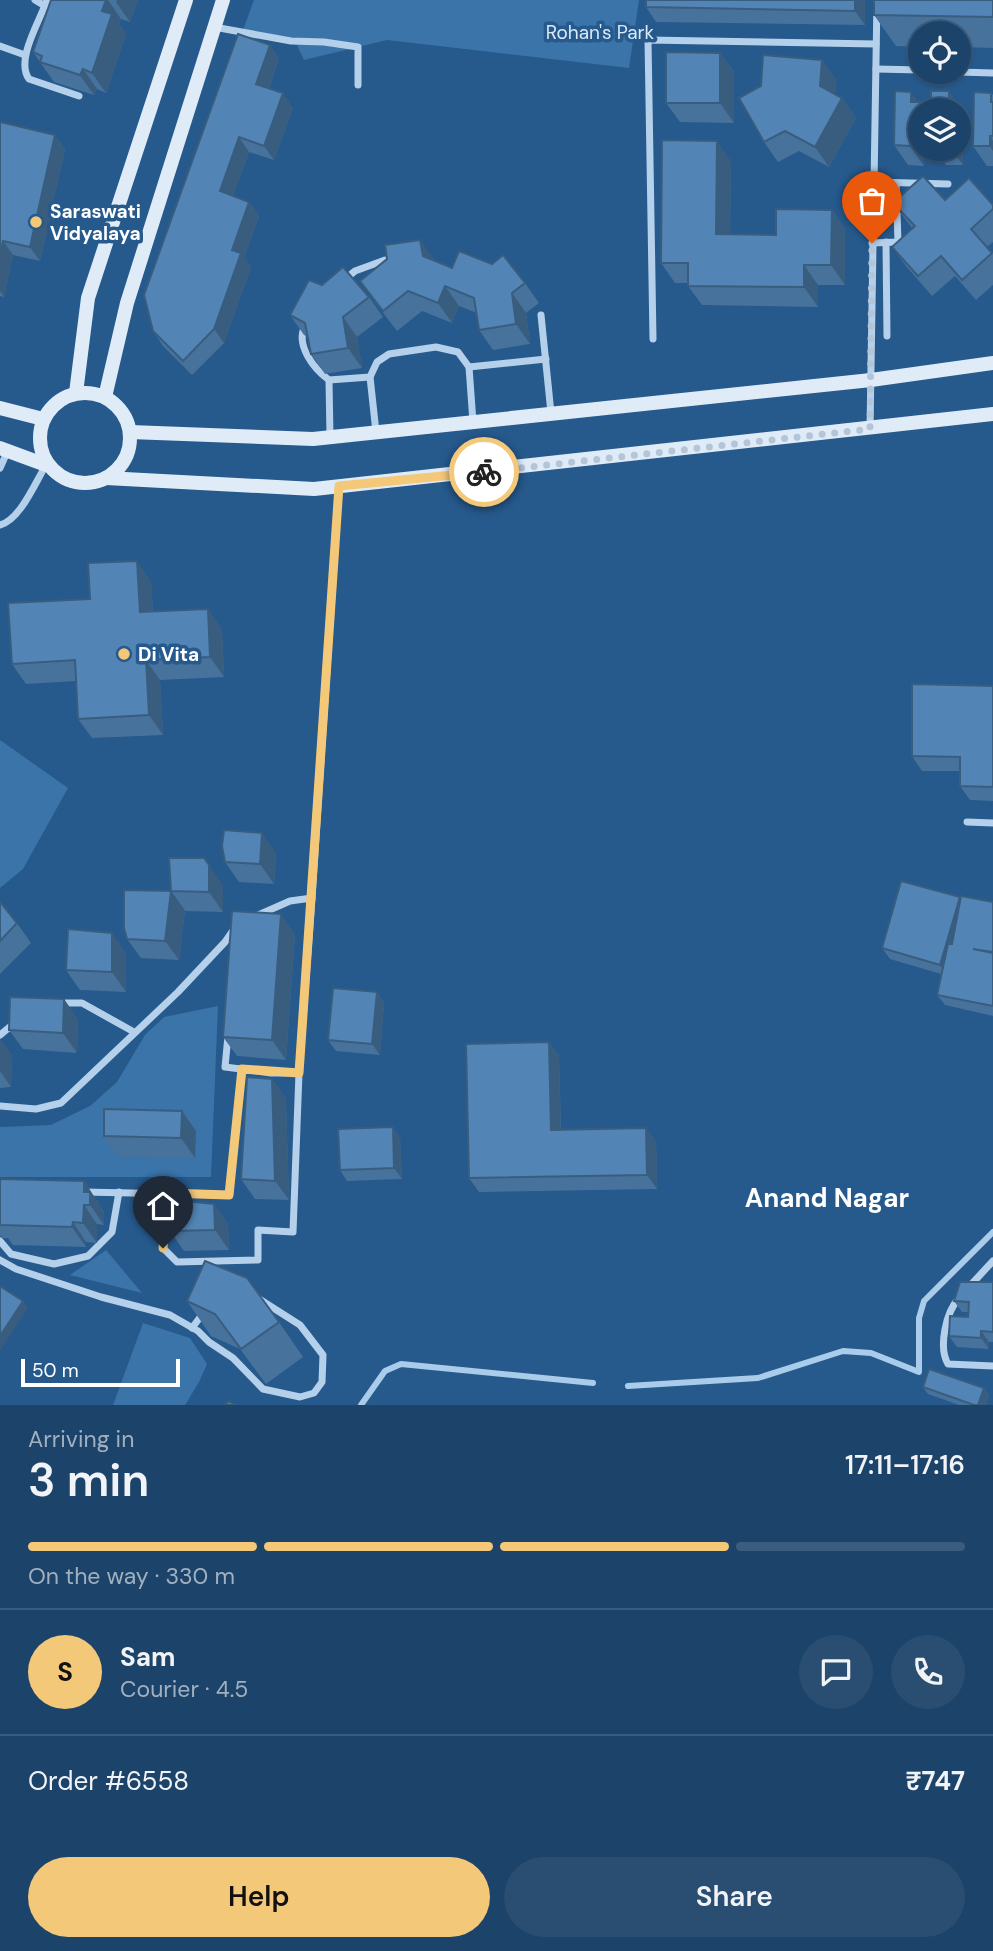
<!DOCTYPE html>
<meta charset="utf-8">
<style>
body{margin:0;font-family:"DM Sans",sans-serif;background:#294e71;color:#f1f3f6;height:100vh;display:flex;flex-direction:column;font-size:26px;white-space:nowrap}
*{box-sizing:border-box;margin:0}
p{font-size:23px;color:#a0b0c0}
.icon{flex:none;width:38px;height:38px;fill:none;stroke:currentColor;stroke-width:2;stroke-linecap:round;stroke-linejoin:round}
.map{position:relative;height:1405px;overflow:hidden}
.sheet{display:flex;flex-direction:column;background:#1c4369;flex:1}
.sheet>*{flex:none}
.controls{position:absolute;left:908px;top:21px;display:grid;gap:14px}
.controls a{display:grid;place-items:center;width:63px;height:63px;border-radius:50%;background:#1c4369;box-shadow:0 2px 5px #0004,0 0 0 2px #3a5c7d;font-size:35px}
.scale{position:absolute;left:21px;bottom:18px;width:159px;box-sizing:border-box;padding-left:7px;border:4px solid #fff;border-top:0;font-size:19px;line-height:24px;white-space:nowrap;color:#fff;-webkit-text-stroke:5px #26598c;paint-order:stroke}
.pin{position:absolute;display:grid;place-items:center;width:60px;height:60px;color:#fff;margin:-72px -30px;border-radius:50% 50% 50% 0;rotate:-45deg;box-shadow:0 0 7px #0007}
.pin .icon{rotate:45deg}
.courier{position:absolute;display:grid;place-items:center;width:70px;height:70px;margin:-35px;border:5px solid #f4c879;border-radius:50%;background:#fff;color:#222;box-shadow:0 2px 9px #0007}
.head em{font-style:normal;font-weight:600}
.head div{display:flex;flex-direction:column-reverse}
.head{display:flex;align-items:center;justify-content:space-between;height:119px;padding:0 28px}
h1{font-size:46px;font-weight:600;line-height:52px}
.bar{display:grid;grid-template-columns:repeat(4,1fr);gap:10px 7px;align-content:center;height:84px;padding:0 28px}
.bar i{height:9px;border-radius:5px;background:#3a5c7d}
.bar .current{background:#f4c879}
.bar p{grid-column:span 4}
.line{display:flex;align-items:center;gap:18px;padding:0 28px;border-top:2px solid #3a5c7d}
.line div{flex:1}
.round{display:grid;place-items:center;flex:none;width:74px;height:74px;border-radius:37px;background:#294e71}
.cta{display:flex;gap:14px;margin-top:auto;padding:14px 28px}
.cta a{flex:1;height:80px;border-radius:42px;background:#f4c879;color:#111;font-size:28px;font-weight:600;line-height:80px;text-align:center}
.cta a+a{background:#294e71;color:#f1f3f6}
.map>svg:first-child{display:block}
.green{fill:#3a74a9}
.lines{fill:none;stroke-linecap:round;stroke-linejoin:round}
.stream{stroke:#a9cceb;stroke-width:6}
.minor{stroke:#b5d0ea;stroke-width:7}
.secondary{stroke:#dfecf8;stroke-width:14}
.wall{fill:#47729c;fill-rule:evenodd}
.shaded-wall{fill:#395d7f}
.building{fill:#5285b5;stroke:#395d7f;stroke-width:2}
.done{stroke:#b3c5d7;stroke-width:7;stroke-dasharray:0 12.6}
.route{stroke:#f4c879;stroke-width:9}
.poi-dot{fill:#f4c879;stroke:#26598c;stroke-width:2.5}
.labels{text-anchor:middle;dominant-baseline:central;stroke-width:7;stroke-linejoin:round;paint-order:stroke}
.park-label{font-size:19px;fill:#d9e9f8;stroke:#26598c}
.poi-label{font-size:19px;font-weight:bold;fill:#fff;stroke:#26598c;text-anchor:start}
.district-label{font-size:26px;font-weight:bold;fill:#fff;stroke:#26598c}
</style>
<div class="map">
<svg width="993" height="1405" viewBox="0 0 993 1405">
<rect width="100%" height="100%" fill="#26598c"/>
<!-- green -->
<g class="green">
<polygon points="254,0 639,0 629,68 387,40 304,60 295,41 240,38"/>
<polygon points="0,740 68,788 23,869 0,888"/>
<polygon points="218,1006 211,1177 0,1177 0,1127 51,1125 90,1106 117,1082 145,1035 164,1017"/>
<polygon points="106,1250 142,1293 70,1275"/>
<polygon points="143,1323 190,1338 207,1364 199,1382 185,1405 113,1405"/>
</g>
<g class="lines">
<!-- stream -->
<g class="stream">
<polyline points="628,1386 758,1378 843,1351 871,1353 919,1372 919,1318 924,1301 993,1232"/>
<polyline points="361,1405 385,1371 401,1364 593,1383"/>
</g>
<!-- minor -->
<g class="minor">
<polyline points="35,0 45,6"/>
<path d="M47 0C40 21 15 60 29 79L79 96"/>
<polyline points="214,27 291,41 324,42 358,47 358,85"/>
<polyline points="0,46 25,55"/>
<polyline points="876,69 920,70"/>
<polyline points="959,72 993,73"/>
<polyline points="874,182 948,184"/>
<polyline points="886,242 887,336"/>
<polyline points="872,243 898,242 896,183"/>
<polyline points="343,281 355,271 385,260"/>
<polyline points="541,315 551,413"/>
<path d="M305 326C295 345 314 369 329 380L330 437"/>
<polyline points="653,339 648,40 876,44"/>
<polyline points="469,367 473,422"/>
<polyline points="370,377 376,432"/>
<polyline points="329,380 370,377 377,362 389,354 436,347 458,352 469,367 546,359"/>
<polyline points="870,429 877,0"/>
<polyline points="0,468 8,450"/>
<path d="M0 525C20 520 35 483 46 465"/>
<polyline points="967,822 993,823"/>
<polyline points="256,916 290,901 312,898 339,487"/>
<polyline points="58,1003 82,1003 134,1032"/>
<polyline points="0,1035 17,1021"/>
<polyline points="228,1036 225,1067 271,1073 299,1073 312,898"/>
<polyline points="0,1106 36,1109 61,1103 178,992 225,942 234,929"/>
<polyline points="83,1192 229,1195 242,1069"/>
<polyline points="167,1193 163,1248 177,1262 258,1260 258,1230 293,1232 299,1073"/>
<polyline points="0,1241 11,1254 54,1264 88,1256 112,1232 119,1192"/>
<polyline points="0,1260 16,1269 101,1297 170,1315 198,1331 209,1342 233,1358 263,1389 300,1397 314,1393 322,1382 323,1355 300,1325 256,1297"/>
<polyline points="967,1289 993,1261"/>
<path d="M959 1298C946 1312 938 1347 948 1364L993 1366"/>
<polyline points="192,1328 204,1312"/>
</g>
<!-- secondary -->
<g class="secondary">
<circle cx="85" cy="438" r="45"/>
<polyline points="76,393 88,298 186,0"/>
<polyline points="105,397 127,303 223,0"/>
<polyline points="0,408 43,419"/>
<polyline points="130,432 313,439 871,380 993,363"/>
<polyline points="0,448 46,465"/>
<polyline points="106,478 314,489 993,414"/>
</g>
</g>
<!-- wall -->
<g class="wall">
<polygon points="51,0 138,0 130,22 121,19 119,24 126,34 106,93 97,89 94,95 54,82 33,52"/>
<polygon points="865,0 865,25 656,22 646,7"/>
<polygon points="993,0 993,48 959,47 959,33 920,33 920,47 896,46 874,15"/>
<polygon points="270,45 279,59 269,88 293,108 274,160 249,152 233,196 249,202 259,216 244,258 251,267 224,343 192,375 163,346 153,331"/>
<polygon points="720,53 734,72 734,123 680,122 666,103"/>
<polygon points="822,60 836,80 835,94 842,98 856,118 829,167 799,151 778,162 764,142"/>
<polygon points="991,93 993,95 993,166 987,166 973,146"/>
<path d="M918 102 963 111V165H946L939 155H924V166L908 165 894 145ZM920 110 959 149H920Z"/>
<polygon points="0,122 55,135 65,149 40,261 13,255 4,297 0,296"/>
<polygon points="731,161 730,234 776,235 832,210 845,229 845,285 818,285 818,307 702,305 688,286 688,283 675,283 661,263"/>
<polygon points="945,200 993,205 993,242 987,247 993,254 993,285 976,300 955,276 932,296 906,266 892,247 912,228 893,203"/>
<polygon points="420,240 434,261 452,268 525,283 539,303 526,313 530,344 493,350 479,330 477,313 459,306 452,323 422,311 397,331 374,301 360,281"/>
<polygon points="322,285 369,297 383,317 357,337 362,368 325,374 311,354 308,337 304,335 290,315"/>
<polygon points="151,581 153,612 222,629 224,677 160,680 163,735 92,738 78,719 76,681 26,684 12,664 90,599"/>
<polygon points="993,686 993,801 970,800 960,786 960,771 922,771 912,756"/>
<polygon points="276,853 274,884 239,882 225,862"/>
<polygon points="223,885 223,912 185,911 171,891"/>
<polygon points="961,899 993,902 993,1016 945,1005 937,995 941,974 890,959 882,948"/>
<polygon points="0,902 17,923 31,943 0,974"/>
<polygon points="185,911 179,960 141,958 127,939"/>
<polygon points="295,934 286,1060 237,1056 223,1037"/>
<polygon points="126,953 126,992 80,990 66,970"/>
<polygon points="377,992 384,1003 380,1055 336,1051 328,1040"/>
<polygon points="78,1019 77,1053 23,1049 9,1030"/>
<polygon points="0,1039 12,1056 11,1087 0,1088"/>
<polygon points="549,1042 559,1056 561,1129 646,1128 656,1142 657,1189 479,1192 469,1178"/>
<polygon points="272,1079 286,1099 289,1200 255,1199 241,1179"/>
<polygon points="196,1131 195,1158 117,1156 104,1136"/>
<polygon points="400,1138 402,1179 347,1181 340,1170"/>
<polygon points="0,1179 84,1181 104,1212 104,1225 97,1224 97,1243 86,1242 86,1247 13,1245 8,1238 2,1238 0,1235"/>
<polygon points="214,1204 228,1224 229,1250 184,1251 170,1231"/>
<polygon points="993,1282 993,1342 989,1342 989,1349 957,1347 949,1336 968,1317 968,1312 962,1312 954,1301"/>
<polygon points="187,1301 279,1322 303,1357 266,1384 240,1349 211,1336"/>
<polygon points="923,1387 984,1388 989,1395 986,1405 959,1405 928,1394"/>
</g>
<!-- shaded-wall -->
<g class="shaded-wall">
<polygon points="106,0 108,0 121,19 119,24 126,34 106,93 92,73 102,11"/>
<polygon points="117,0 138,0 130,22 116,2"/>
<polygon points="855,0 865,0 865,25 855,11"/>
<polygon points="270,45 279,59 265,98 256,84"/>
<polygon points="720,53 734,72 734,123 720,103"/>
<polygon points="822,60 836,80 834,106 820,86"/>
<polygon points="83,69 97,89 94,95 80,75"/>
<polygon points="949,91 963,111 963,165 951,149 959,149 959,110 949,110"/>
<polygon points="911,92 924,110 911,102"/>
<polygon points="283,93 293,108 274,160 264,146"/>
<polygon points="842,98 856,118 829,167 815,147"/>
<polygon points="55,135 65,149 40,261 30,247"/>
<polygon points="910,136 924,155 924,166 910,146"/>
<polygon points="990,136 993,141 993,151 990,146"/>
<polygon points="239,137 249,152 230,205 220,191"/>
<polygon points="717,141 731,161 730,254 716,234"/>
<polygon points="249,202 259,216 244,258 251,267 224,343 214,329 232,250"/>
<polygon points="832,210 845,229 845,285 831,265"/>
<polygon points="420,240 434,259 437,276 423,256"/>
<polygon points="3,241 13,255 4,297 0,291 0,256"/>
<polygon points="804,265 818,285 818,307 804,287"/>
<polygon points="445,286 459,306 452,323 438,303"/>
<polygon points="512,293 526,313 530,344 516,324"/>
<polygon points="343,317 357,337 362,368 348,348"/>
<polygon points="137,561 151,581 154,632 140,612"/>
<polygon points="208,609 222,629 224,677 210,657"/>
<polygon points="146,660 160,680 163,735 149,715"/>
<polygon points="262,833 276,853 274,884 260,864"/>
<polygon points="209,865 223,885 223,912 209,892"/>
<polygon points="171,891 185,911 179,960 165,941"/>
<polygon points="960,897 967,908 948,976 940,965"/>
<polygon points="281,914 295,934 286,1060 272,1040"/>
<polygon points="112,933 126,953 126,992 112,972"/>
<polygon points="377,992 384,1003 380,1055 372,1044"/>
<polygon points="64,999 78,1019 77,1053 63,1033"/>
<polygon points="0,1039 12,1056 11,1087 0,1071"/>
<polygon points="549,1042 559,1056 561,1144 551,1130"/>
<polygon points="272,1079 286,1099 289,1200 275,1181"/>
<polygon points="182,1111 196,1131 195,1158 181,1138"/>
<polygon points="393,1127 400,1138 402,1179 394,1168"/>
<polygon points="646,1128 656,1142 657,1189 647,1175"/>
<polygon points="84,1181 104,1212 104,1225 90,1205 84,1192"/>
<polygon points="214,1204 228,1224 229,1250 215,1230"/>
<polygon points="84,1205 97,1224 97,1243 83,1223"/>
<polygon points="73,1222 86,1242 86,1247 72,1227"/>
<polygon points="23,1301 28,1308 0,1351 0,1336"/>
<polygon points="981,1331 989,1342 989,1349 981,1338"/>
<polygon points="984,1388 989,1395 986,1405 978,1405"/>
</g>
<!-- building -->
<g class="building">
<polygon points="51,0 106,0 102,11 112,14 92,73 83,69 80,75 40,62 42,56 33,52"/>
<polygon points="646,0 855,0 855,11 646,7"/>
<polygon points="874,0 993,0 993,17 874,15"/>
<polygon points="238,34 270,45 256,84 283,93 264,146 239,137 220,191 249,202 232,250 241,253 214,329 183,361 153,331 144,295"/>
<polygon points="666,52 720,53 720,103 666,103"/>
<polygon points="763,55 822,60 820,86 842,98 815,147 785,131 764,142 739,98 761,86"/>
<polygon points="895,91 911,92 911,102 931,102 931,91 949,91 949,110 920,110 920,136 910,136 910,146 894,145"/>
<polygon points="974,92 991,93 991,102 993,102 993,136 990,136 990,146 973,146"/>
<polygon points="0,122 55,135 30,247 3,241 0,256"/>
<polygon points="662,140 717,141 716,234 776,235 776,209 832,210 831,265 804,265 804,287 688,286 688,263 661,263"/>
<polygon points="923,176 945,200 969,178 993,205 993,209 971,229 992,253 962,280 941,256 918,276 892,247 915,226 893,203"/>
<polygon points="420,240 423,256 452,268 459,251 492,264 503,255 525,283 512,293 516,324 479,330 474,298 445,286 438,303 408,291 383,311 360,281 387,259 385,245"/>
<polygon points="343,267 369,297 343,317 348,348 311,354 305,323 290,315 309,280 322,285"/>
<polygon points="137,561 140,612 208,609 210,657 146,660 149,715 78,719 75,660 12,664 8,603 90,599 88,563"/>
<polygon points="912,684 993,686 993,787 960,786 960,757 912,756"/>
<polygon points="224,830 262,833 260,864 225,862 222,846"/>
<polygon points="169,858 204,858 209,865 209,892 171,891"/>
<polygon points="901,881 960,897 940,965 882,948"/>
<polygon points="124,890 171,891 165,941 127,939 124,928"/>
<polygon points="961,896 993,902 993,952 973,949 993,953 993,1006 937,995 948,944 952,944"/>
<polygon points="0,902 17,923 0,941"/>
<polygon points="232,911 281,914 272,1040 223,1037"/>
<polygon points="68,929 112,933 112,972 66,970"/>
<polygon points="333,988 377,992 372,1044 328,1040"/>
<polygon points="10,997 64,999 63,1033 9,1030"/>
<polygon points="549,1042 551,1130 646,1128 647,1175 469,1178 466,1044"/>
<polygon points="247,1077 272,1079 275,1181 241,1179"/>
<polygon points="104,1109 182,1111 181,1138 104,1136"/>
<polygon points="393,1127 394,1168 340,1170 338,1129"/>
<polygon points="0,1179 84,1181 84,1192 90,1192 90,1205 84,1205 83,1223 73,1222 72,1227 0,1225"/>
<polygon points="173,1200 214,1204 215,1230 170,1231"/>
<polygon points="205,1261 247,1278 279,1322 241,1349 215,1314 187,1301"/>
<polygon points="960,1282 993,1282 993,1332 981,1331 981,1338 949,1336 950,1316 968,1317 969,1302 954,1301"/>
<polygon points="0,1286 23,1301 0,1336"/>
<polygon points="929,1369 984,1388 978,1405 974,1405 923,1387"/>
<polygon points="229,1401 235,1405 225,1405"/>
</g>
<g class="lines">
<!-- done -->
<polyline class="done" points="484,472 870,429 872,243"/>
<!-- route -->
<polyline class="route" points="163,1248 167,1193 229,1195 242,1069 299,1073 339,486 484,472"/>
</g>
<!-- markers -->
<g class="poi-dot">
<circle cx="36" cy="222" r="7"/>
<circle cx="124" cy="654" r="7"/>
</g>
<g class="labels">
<!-- park labels -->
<g class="park-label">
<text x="600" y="32">Rohan's Park</text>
</g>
<!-- poi labels -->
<g class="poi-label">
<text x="50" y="211">Saraswati<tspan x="50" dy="22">Vidyalaya</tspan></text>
<text x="138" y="654">Di Vita</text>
</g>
<!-- district labels -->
<g class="district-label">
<text x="827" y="1198">Anand Nagar</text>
</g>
</g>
</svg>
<div class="controls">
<a><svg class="icon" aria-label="locate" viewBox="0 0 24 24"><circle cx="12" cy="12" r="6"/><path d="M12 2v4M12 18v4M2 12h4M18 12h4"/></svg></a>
<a><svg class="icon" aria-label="layers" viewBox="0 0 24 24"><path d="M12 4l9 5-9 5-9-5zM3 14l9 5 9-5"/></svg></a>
</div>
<div class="scale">50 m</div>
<div class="pin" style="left:872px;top:243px;background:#ea580c"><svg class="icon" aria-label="bag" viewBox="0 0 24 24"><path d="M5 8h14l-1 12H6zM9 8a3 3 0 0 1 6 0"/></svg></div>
<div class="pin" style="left:163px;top:1248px;background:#1f2937"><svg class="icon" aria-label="home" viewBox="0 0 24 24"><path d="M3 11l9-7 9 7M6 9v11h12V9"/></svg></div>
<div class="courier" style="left:484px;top:472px"><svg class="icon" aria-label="bike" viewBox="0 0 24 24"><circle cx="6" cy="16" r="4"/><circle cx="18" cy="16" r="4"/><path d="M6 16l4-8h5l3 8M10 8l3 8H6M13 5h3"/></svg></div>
</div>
<section class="sheet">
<div class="head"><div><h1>3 min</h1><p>Arriving in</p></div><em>17:11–17:16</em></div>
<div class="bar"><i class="current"></i><i class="current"></i><i class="current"></i><i></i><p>On the way · 330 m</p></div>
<div class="line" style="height:126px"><b class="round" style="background:#f4c879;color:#111">S</b><div><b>Sam</b><p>Courier · 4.5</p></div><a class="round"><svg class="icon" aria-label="chat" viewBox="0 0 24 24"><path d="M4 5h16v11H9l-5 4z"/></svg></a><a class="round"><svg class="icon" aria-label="phone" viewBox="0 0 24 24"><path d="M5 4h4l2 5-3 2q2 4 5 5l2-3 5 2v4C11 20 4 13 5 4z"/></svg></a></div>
<div class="line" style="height:91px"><div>Order #6558</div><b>₹747</b></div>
<div class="cta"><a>Help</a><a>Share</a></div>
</section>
